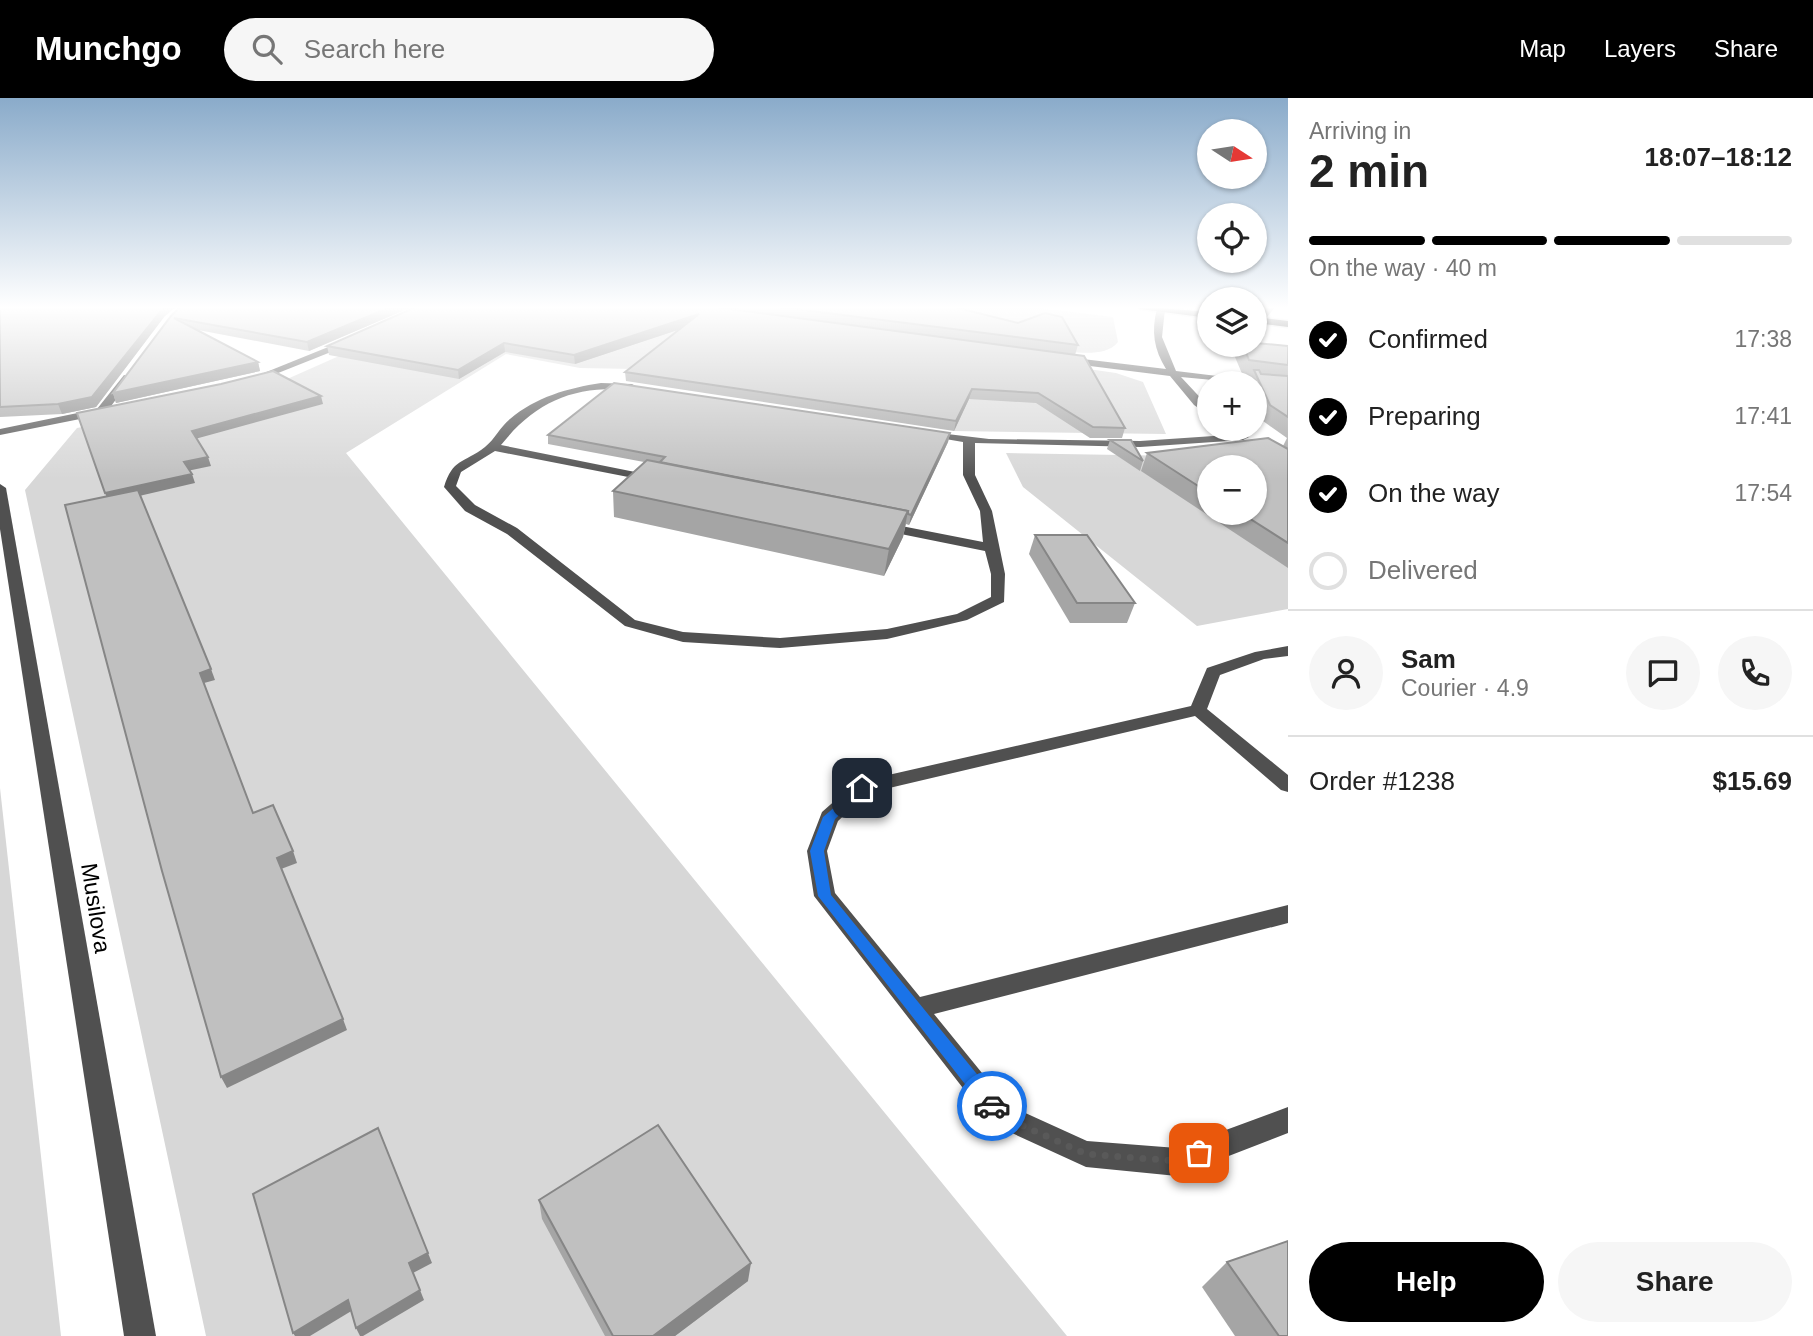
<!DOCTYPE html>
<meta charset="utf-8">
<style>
body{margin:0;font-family:Arial,sans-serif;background:#f6f6f6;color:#222;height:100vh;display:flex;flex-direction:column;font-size:26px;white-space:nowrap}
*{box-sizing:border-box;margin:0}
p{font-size:23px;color:#767676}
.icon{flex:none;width:38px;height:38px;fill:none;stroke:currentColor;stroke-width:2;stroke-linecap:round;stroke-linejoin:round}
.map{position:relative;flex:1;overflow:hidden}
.panel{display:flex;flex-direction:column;background:#fff;width:525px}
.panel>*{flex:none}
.needle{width:46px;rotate:102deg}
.tools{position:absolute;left:1197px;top:21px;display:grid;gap:14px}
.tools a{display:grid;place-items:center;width:70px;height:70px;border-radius:50%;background:#fff;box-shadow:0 2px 5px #0004;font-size:35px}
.pin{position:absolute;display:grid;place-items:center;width:60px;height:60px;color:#fff;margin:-30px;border-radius:14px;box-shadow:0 4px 10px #0006}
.courier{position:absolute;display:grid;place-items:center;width:70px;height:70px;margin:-35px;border:5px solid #1a73e8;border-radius:50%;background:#fff;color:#222;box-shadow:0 2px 9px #0007}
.overview em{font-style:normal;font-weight:700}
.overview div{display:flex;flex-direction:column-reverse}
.overview{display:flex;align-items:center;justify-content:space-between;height:119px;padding:0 21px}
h1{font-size:46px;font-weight:700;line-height:52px}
.bar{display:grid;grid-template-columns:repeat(4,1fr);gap:10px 7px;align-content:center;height:84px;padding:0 21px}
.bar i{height:9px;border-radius:5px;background:#e0e0e0}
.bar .active{background:#000}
.bar p{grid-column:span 4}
.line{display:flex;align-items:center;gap:18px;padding:0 21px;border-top:2px solid #e0e0e0}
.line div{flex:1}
.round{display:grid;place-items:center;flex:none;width:74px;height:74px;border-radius:37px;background:#f6f6f6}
ol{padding:0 21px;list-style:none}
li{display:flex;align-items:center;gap:21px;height:77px}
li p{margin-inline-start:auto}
li .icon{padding:7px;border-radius:50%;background:#000;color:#fff;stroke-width:4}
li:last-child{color:#767676}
li i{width:38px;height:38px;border:4px solid #e0e0e0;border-radius:50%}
.button{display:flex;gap:14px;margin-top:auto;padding:14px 21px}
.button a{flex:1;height:80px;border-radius:42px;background:#000;color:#fff;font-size:28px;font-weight:700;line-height:80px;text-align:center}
.button a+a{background:#f6f6f6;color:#222}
header{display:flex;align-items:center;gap:42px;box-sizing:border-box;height:98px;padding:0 35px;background:#000;color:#fff}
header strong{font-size:33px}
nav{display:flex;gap:38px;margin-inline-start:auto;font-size:24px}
.search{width:490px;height:63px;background:#f6f6f6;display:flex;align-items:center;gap:18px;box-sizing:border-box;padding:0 24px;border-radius:38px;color:#767676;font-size:26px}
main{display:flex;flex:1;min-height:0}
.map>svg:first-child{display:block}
.green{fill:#d7d7d7;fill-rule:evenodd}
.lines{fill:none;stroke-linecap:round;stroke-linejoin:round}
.major-casing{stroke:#dbdbdb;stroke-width:3}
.minor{fill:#505050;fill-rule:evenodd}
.major{fill:#000;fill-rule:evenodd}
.wall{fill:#a5a5a5;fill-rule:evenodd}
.shaded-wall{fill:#868686}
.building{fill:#c0c0c0;stroke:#868686;stroke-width:2}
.route{fill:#1a73e8}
.done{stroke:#595959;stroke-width:7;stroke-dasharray:0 12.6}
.labels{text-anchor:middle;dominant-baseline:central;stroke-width:7;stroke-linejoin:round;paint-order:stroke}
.near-street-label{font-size:23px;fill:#000;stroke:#fff}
</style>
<header>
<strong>Munchgo</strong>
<div class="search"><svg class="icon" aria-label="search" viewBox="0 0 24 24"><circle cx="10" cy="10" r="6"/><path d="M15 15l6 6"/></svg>Search here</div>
<nav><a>Map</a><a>Layers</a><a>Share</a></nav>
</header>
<main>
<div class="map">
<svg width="1288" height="1238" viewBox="0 0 1288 1238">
<rect width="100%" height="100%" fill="#fff"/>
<!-- green -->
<g class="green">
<polygon points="646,208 1116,275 1143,284 1166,336 953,333 961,317 636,271 580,270 506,256 346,355 1067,1238 206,1238 25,392 77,330 182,309 285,282 357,250"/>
<path d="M737 208H1024L1113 219 1118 244C1108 257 1086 255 1071 254Z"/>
<path d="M1006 355 1241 359 1288 385V511L1197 528 1023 389ZM1209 369H1255V415H1209Z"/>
<polygon points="0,690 61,1238 0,1238"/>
</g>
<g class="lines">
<!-- major casing -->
<g class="major-casing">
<g id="major">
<polygon points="1136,208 1209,214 1209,220 1140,211"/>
<polygon points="1255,219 1288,223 1288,229 1255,225"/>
</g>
</g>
<!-- minor -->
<g class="minor">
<path d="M1161 208 1165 211 1162 239 1176 273 1250 282 1254 283 1255 285V286L1181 279 1209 309V317L1194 307 1170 278 1066 265 1061 262 1066 259 1166 271C1154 252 1151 233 1157 211Z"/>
<polygon points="1267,208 1276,208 1262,225 1256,225 1255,223"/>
<polygon points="348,241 351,242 351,246 258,283 249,281"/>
<polygon points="124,277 133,279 105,316 0,337 0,331 97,311"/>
<path d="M601 285 632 286 637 289 632 292C575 287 536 303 501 347L655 378 659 379V385L495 353 461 374 456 388 475 407 517 430 635 522 683 534 780 540 887 531 957 516 991 499V476L985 453 881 432 874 428 881 424 983 444 980 413 963 377V344L922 337V333L989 341 1140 343 1243 336 1249 339 1243 342 1140 349 975 345V377L992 413 1005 476 1004 504 967 522 887 541 780 550 683 544 625 528 507 436 465 413 444 389C453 360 463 366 485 349 495 341 500 329 510 321 536 299 568 290 601 285Z"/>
<polygon points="0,386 6,390 156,1238 124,1238 0,431"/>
<polygon points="1288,548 1288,558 1264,561 1220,577 1207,611 1288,677 1288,694 1281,692 1195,618 868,695 838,723 827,753 835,795 920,899 1288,807 1288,825 934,916 1008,1007 1087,1043 1177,1050 1288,1009 1288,1035 1177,1078 1086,1069 990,1025 814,798 807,753 822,714 855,685 862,683 1191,608 1207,570 1255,554"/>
</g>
<!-- major -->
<use href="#major" class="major"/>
</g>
<!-- wall -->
<g class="wall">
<polygon points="0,208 164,219 96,309 62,316 0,319"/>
<polygon points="181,208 414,208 309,253 198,232 258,264 260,273 116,305 113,295"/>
<polygon points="418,208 950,208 1078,247 1075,257 742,213 1084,258 1125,330 1122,340 1090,340 1036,305 969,301 954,333 626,283 625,274 680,231 575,266 505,254 459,281 329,257 327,248"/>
<path d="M1240 247 1288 248V470L1141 373 1147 355 1283 348 1287 340 1263 323 1255 304V285H1248L1251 279 1243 278 1235 259ZM1209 369 1255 415H1209Z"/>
<polygon points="950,335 948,344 909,427 906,426 903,439 884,478 614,419 613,393 644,364 548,346 548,337"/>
<polygon points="1110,342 1143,363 1140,373 1107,351"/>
<polygon points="1035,437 1135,505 1127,525 1070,525 1029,456"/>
<polygon points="539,1102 748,1183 675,1238 605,1238 542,1121"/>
<polygon points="1227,1164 1288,1238 1235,1238 1202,1189"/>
</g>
<!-- shaded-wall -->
<g class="shaded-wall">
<polygon points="165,208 177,208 164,219 96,309 62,316 58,306"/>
<polygon points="393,208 414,208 309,253 307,244"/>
<polygon points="699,216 699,225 575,266 574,257"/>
<polygon points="504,245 505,254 459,281 458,272"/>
<polygon points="258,264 260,273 116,305 113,295"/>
<polygon points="972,291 969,301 954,333 956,323"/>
<polygon points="321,298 323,306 195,341 192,333"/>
<polygon points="950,335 948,344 909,427 911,417"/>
<polygon points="208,359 211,368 187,373 184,364"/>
<polygon points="192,376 195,385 109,405 105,395"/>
<polygon points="908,413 903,439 884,478 889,451"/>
<polygon points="211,571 215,582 204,585 200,575"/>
<polygon points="293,753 297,765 281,771 277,760"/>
<polygon points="343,921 347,932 227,990 221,979"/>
<polygon points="428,1155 432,1165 413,1175 409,1165"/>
<polygon points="751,1165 748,1183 675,1238 653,1238"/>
<polygon points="420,1192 424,1202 363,1238 360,1238 356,1230"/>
<polygon points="348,1202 353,1212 310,1238 295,1238 293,1235"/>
</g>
<!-- building -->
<g class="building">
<polygon points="0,208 165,208 92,299 58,306 0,309"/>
<polygon points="181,208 393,208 307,244 174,220 258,264 113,295 171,218"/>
<polygon points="418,208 707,208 1084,258 1125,330 1093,329 1038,295 972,291 956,323 625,274 699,216 574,257 504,245 458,272 327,248"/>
<polygon points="772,208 950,208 1018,225 1045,215 1062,219 1078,247"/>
<polygon points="1255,245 1288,248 1288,267 1249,262 1243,247 1255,247"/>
<polygon points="1254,272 1259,272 1261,276 1288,278 1288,319 1270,307"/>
<polygon points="273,273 321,298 192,333 208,359 184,364 192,376 105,395 77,315 221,286"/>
<polygon points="614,285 950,335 911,417 908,416 908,413 660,364 665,359 548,337"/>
<polygon points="1268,340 1288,351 1288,445 1241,415 1255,415 1255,369 1209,369 1209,395 1147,355"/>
<polygon points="1110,342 1131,342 1143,363"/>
<polygon points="647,362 908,413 889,451 613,393"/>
<polygon points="138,392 211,571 200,575 253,715 273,707 293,753 277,760 343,921 221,979 162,773 65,407"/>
<polygon points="1035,437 1087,437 1135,505 1077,505"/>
<polygon points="658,1027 751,1165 653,1238 613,1238 539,1102"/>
<polygon points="378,1030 428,1155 409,1165 420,1192 356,1230 348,1202 293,1235 253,1096"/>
<polygon points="1288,1143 1288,1238 1279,1238 1227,1164"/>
</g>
<!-- sky -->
<linearGradient id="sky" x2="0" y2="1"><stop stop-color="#8aabca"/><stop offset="0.55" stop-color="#fff"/><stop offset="1" stop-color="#fff" stop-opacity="0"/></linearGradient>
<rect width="1288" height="381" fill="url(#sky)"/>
<!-- route -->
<polygon class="route" points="862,686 868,690 835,721 824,753 831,797 998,1002 1000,1008 998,1013 992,1016 986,1013 818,798 810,753 823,719"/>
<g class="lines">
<!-- done -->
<polyline class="done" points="992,1008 999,1017 1086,1056 1177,1063 1199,1055"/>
</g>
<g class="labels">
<!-- near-street labels -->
<g class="near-street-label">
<text transform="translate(96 810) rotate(81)">Musilova</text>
</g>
</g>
</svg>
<div class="tools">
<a><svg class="needle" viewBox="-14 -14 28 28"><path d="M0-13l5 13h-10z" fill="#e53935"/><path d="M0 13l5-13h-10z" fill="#767676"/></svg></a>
<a><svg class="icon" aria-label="locate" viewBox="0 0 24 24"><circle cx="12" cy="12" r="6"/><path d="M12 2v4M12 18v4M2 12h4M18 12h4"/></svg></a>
<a><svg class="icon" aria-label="layers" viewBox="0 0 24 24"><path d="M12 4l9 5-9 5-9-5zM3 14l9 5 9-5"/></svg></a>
<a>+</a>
<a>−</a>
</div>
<div class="pin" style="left:1199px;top:1055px;background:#ea580c"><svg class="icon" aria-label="bag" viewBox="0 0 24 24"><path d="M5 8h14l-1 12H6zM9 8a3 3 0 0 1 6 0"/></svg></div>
<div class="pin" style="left:862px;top:690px;background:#1f2937"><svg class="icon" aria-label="home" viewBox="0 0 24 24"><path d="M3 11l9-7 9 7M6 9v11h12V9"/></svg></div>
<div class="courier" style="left:992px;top:1008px"><svg class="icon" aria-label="car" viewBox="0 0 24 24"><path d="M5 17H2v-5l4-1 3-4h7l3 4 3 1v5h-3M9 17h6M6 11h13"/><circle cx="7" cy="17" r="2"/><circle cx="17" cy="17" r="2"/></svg></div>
</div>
<section class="panel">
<div class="overview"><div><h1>2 min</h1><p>Arriving in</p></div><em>18:07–18:12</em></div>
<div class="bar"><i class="active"></i><i class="active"></i><i class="active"></i><i></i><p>On the way · 40 m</p></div>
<ol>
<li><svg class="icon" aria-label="check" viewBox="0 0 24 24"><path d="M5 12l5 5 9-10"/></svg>Confirmed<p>17:38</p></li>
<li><svg class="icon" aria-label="check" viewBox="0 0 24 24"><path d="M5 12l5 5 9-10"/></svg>Preparing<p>17:41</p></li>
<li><svg class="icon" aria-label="check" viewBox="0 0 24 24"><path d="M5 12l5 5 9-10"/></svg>On the way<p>17:54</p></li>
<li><i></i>Delivered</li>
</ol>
<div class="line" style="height:126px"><a class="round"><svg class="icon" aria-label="person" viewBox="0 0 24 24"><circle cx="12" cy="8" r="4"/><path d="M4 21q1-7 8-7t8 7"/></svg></a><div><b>Sam</b><p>Courier · 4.9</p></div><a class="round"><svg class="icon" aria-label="chat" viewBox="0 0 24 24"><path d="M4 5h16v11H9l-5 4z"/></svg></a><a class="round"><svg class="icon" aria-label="phone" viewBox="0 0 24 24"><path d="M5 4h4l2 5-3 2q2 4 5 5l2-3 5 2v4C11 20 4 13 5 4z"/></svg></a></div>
<div class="line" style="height:91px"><div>Order #1238</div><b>$15.69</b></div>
<div class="button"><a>Help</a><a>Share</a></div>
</section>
</main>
